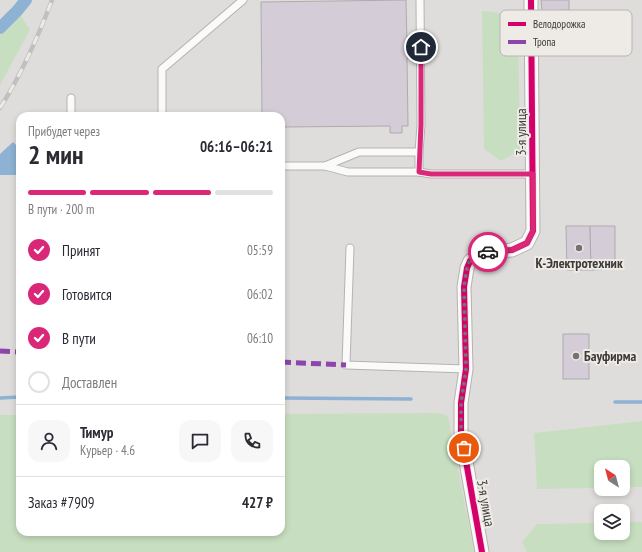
<!DOCTYPE html>
<html lang="ru">
<meta charset="utf-8">
<style>
body{margin:0;font-family:"PT Sans Narrow",sans-serif;background:#f7f7f7;color:#2b2b33;height:100vh;display:flex;flex-direction:column;font-size:15px;white-space:nowrap}
*{box-sizing:border-box;margin:0}
p{font-size:13px;color:#7c7c81}
.icon{flex:none;width:22px;height:22px;fill:none;stroke:currentColor;stroke-width:2;stroke-linecap:round;stroke-linejoin:round}
.map{position:relative;flex:1;overflow:hidden}
.side{position:absolute;left:16px;top:112px;width:269px;height:424px;display:flex;flex-direction:column;background:#fff;border-radius:12px;box-shadow:0 2px 6px #0003}
.side>*{flex:none}
.needle{width:26px;rotate:324deg}
.fabs{position:absolute;left:594px;top:460px;display:grid;gap:8px}
.fabs a{display:grid;place-items:center;width:36px;height:36px;border-radius:8px;background:#fff;box-shadow:0 2px 6px #0003;font-size:20px}
.pin{position:absolute;display:grid;place-items:center;width:34px;height:34px;color:#fff;margin:-17px;border:2px solid #fff;border-radius:50%;box-shadow:0 1px 4px #0007}
.courier{position:absolute;display:grid;place-items:center;width:40px;height:40px;margin:-20px;border:3px solid #db2777;border-radius:50%;background:#fff;color:#222;box-shadow:0 1px 5px #0007}
.overview em{font-style:normal;font-weight:700}
.overview div{display:flex;flex-direction:column-reverse}
.overview{display:flex;align-items:center;justify-content:space-between;height:68px;padding:0 12px}
h1{font-size:26px;font-weight:700;line-height:30px}
.bar{display:grid;grid-template-columns:repeat(4,1fr);gap:6px 4px;align-content:center;height:48px;padding:0 12px}
.bar i{height:5px;border-radius:3px;background:#e1e1e2}
.bar .selected{background:#db2777}
.bar p{grid-column:span 4}
.line{display:flex;align-items:center;gap:10px;padding:0 12px;border-top:1px solid #e1e1e2}
.line div{flex:1}
.round{display:grid;place-items:center;flex:none;width:42px;height:42px;border-radius:12px;background:#f7f7f7}
ol{padding:0 12px;list-style:none}
li{display:flex;align-items:center;gap:12px;height:44px}
li p{margin-inline-start:auto}
li .icon{padding:4px;border-radius:50%;background:#db2777;color:#fff;stroke-width:4}
li:last-child{color:#7c7c81}
li i{width:22px;height:22px;border:2px solid #e1e1e2;border-radius:50%}
.map>svg:first-child{display:block}
.green{fill:#c7dfc0}
.water{fill:#8eb2d3}
.lines{fill:none;stroke-linecap:round;stroke-linejoin:round}
.stream{stroke:#8eb2d3;stroke-width:3.5}
.canal{stroke:#8eb2d3;stroke-width:12}
.building{fill:#d4cdd8;stroke:#adacac}
.service-casing{stroke:#b4b3b1;stroke-width:9}
.minor-casing{stroke:#b4b3b1;stroke-width:15}
.service{stroke:#fafafa;stroke-width:7}
.minor{stroke:#fafafa;stroke-width:13}
.rail-casing{stroke:#c1c0c0;stroke-width:4.5}
.rail{stroke:#eeebe6;stroke-width:3;stroke-dasharray:9;stroke-linecap:butt}
.quiet{stroke:#8e44ad;stroke-width:5;stroke-dasharray:10 5;stroke-linecap:butt}
.cycleway-casing{stroke:#eeebe6;stroke-width:8}
.cycleway{stroke:#d6006c;stroke-width:6}
.done{stroke:#747371;stroke-width:4;stroke-dasharray:0 7.2}
.route{stroke:#db2777;stroke-width:5}
.poi-dot{fill:#747371;stroke:#eeebe6;stroke-width:1.5}
.labels{text-anchor:middle;dominant-baseline:central;stroke-width:4;stroke-linejoin:round;paint-order:stroke}
.street-label{font-size:14px;fill:#3b3a38;stroke:#eeebe6}
.poi-label{font-size:14px;font-weight:bold;fill:#3b3a38;stroke:#eeebe6}
.key{fill:#eeebe6;stroke:#b8b6b2;stroke-width:1}
.key-label{font-size:11px;fill:#3b3a38}
</style>
<div class="map">
<svg width="642" height="552" viewBox="0 0 642 552">
<rect width="100%" height="100%" fill="#dfdddb"/>
<!-- green -->
<g class="green">
<polygon points="482,11 501,13 518,22 520,150 501,161 484,149"/>
<polygon points="19,13 30,30 0,85 0,35"/>
<polygon points="434,413 443,414 448,416 474,552 0,552 0,415 20,415 20,532 281,532 281,414"/>
<polygon points="642,421 642,487 623,487 623,467 601,467 601,488 537,489 534,433"/>
<polygon points="623,522 642,522 642,552 527,552 522,542 537,524 601,523 601,533 623,533"/>
</g>
<!-- water -->
<polygon class="water" points="13,142 18,147 19,171 17,175 0,175 0,154"/>
<g class="lines">
<!-- stream -->
<g class="stream">
<polyline points="0,398 20,397"/>
<polyline points="281,398 411,399"/>
<polyline points="615,402 642,402"/>
</g>
<!-- canal -->
<polyline class="canal" points="0,28 17,11 26,0"/>
</g>
<!-- building -->
<g class="building">
<polygon points="406,0 407,43 413,43 413,58 407,58 408,126 402,126 402,133 390,133 390,126 283,127 283,148 281,148 281,116 262,116 261,2"/>
<polygon points="541,0 569,0 569,10 542,11"/>
<polygon points="566,226 590,226 591,270 567,270"/>
<polygon points="590,226 615,226 615,269 591,270"/>
<rect x="563" y="334" width="26" height="45"/>
</g>
<g class="lines">
<!-- service casing -->
<g class="service-casing">
<g id="service">
<polyline points="71,116 71,98"/>
<polyline points="162,116 162,69 243,0"/>
<polyline points="281,166 325,166 359,152 419,152 421,125 420,0"/>
<polyline points="325,166 348,172 419,172 419,152"/>
<polyline points="419,172 431,174 533,174"/>
<polyline points="350,248 346,365 466,369"/>
</g>
</g>
<!-- minor casing -->
<g class="minor-casing">
<polyline id="minor" points="482,552 461,433 461,403 466,369 464,287 467,268 470,261 480,254 488,252 512,250 527,243 533,231 531,0"/>
</g>
<!-- service -->
<use href="#service" class="service"/>
<!-- minor -->
<use href="#minor" class="minor"/>
<!-- rail casing -->
<g class="rail-casing">
<path id="rail" d="M0 108C21 75 38 37 52 0"/>
</g>
<!-- rail -->
<use href="#rail" class="rail"/>
<!-- quiet -->
<g class="quiet">
<polyline points="0,351 20,352"/>
<polyline points="281,362 346,365"/>
</g>
<!-- cycleway casing -->
<g class="cycleway-casing">
<polyline id="cycleway" points="482,552 461,433 461,403 466,369 464,287 467,268 470,261 480,254 488,252 512,250 527,243 533,231 531,0"/>
</g>
<!-- cycleway -->
<use href="#cycleway" class="cycleway"/>
</g>
<g class="lines">
<!-- done -->
<polyline class="done" points="464,448 461,433 461,403 466,369 464,286 467,268 470,260 480,254 488,252"/>
<!-- route -->
<polyline class="route" points="421,47 421,125 419,172 431,174 533,174 533,231 527,243 512,250 488,252"/>
</g>
<!-- markers -->
<g class="poi-dot">
<circle cx="579" cy="248" r="4"/>
<circle cx="576" cy="356" r="4"/>
</g>
<g class="labels">
<!-- street labels -->
<g class="street-label">
<text transform="translate(521 132) rotate(-90)">3-я улица</text>
<text transform="translate(486 503) rotate(80)">3-я улица</text>
</g>
<!-- poi labels -->
<g class="poi-label">
<text x="579" y="263">К-Электротехник</text>
<text x="584" y="356" text-anchor="start">Бауфирма</text>
</g>
</g>
<!-- legend -->
<rect x="500" y="10" width="132" height="46" rx="6" class="key"/>
<rect x="508" y="22" width="18" height="4" fill="#d6006c"/>
<rect x="508" y="40" width="18" height="4" fill="#8e44ad"/>
<g class="key-label">
<text x="533" y="28">Велодорожка</text>
<text x="533" y="46">Тропа</text>
</g>
</svg>
<div class="fabs">
<a><svg class="needle" viewBox="-14 -14 28 28"><path d="M0-13l5 13h-10z" fill="#e53935"/><path d="M0 13l5-13h-10z" fill="#7c7c81"/></svg></a>
<a><svg class="icon" aria-label="layers" viewBox="0 0 24 24"><path d="M12 4l9 5-9 5-9-5zM3 14l9 5 9-5"/></svg></a>
</div>
<div class="pin" style="left:464px;top:448px;background:#ea580c"><svg class="icon" aria-label="bag" viewBox="0 0 24 24"><path d="M5 8h14l-1 12H6zM9 8a3 3 0 0 1 6 0"/></svg></div>
<div class="pin" style="left:421px;top:47px;background:#1f2937"><svg class="icon" aria-label="home" viewBox="0 0 24 24"><path d="M3 11l9-7 9 7M6 9v11h12V9"/></svg></div>
<div class="courier" style="left:488px;top:252px"><svg class="icon" aria-label="car" viewBox="0 0 24 24"><path d="M5 17H2v-5l4-1 3-4h7l3 4 3 1v5h-3M9 17h6M6 11h13"/><circle cx="7" cy="17" r="2"/><circle cx="17" cy="17" r="2"/></svg></div>
<section class="side">
<div class="overview"><div><h1>2 мин</h1><p>Прибудет через</p></div><em>06:16–06:21</em></div>
<div class="bar"><i class="selected"></i><i class="selected"></i><i class="selected"></i><i></i><p>В пути · 200 m</p></div>
<ol>
<li><svg class="icon" aria-label="check" viewBox="0 0 24 24"><path d="M5 12l5 5 9-10"/></svg>Принят<p>05:59</p></li>
<li><svg class="icon" aria-label="check" viewBox="0 0 24 24"><path d="M5 12l5 5 9-10"/></svg>Готовится<p>06:02</p></li>
<li><svg class="icon" aria-label="check" viewBox="0 0 24 24"><path d="M5 12l5 5 9-10"/></svg>В пути<p>06:10</p></li>
<li><i></i>Доставлен</li>
</ol>
<div class="line" style="height:72px"><a class="round"><svg class="icon" aria-label="person" viewBox="0 0 24 24"><circle cx="12" cy="8" r="4"/><path d="M4 21q1-7 8-7t8 7"/></svg></a><div><b>Тимур</b><p>Курьер · 4.6</p></div><a class="round"><svg class="icon" aria-label="chat" viewBox="0 0 24 24"><path d="M4 5h16v11H9l-5 4z"/></svg></a><a class="round"><svg class="icon" aria-label="phone" viewBox="0 0 24 24"><path d="M5 4h4l2 5-3 2q2 4 5 5l2-3 5 2v4C11 20 4 13 5 4z"/></svg></a></div>
<div class="line" style="height:52px"><div>Заказ #7909</div><b>427 ₽</b></div>
</section>
</div>
